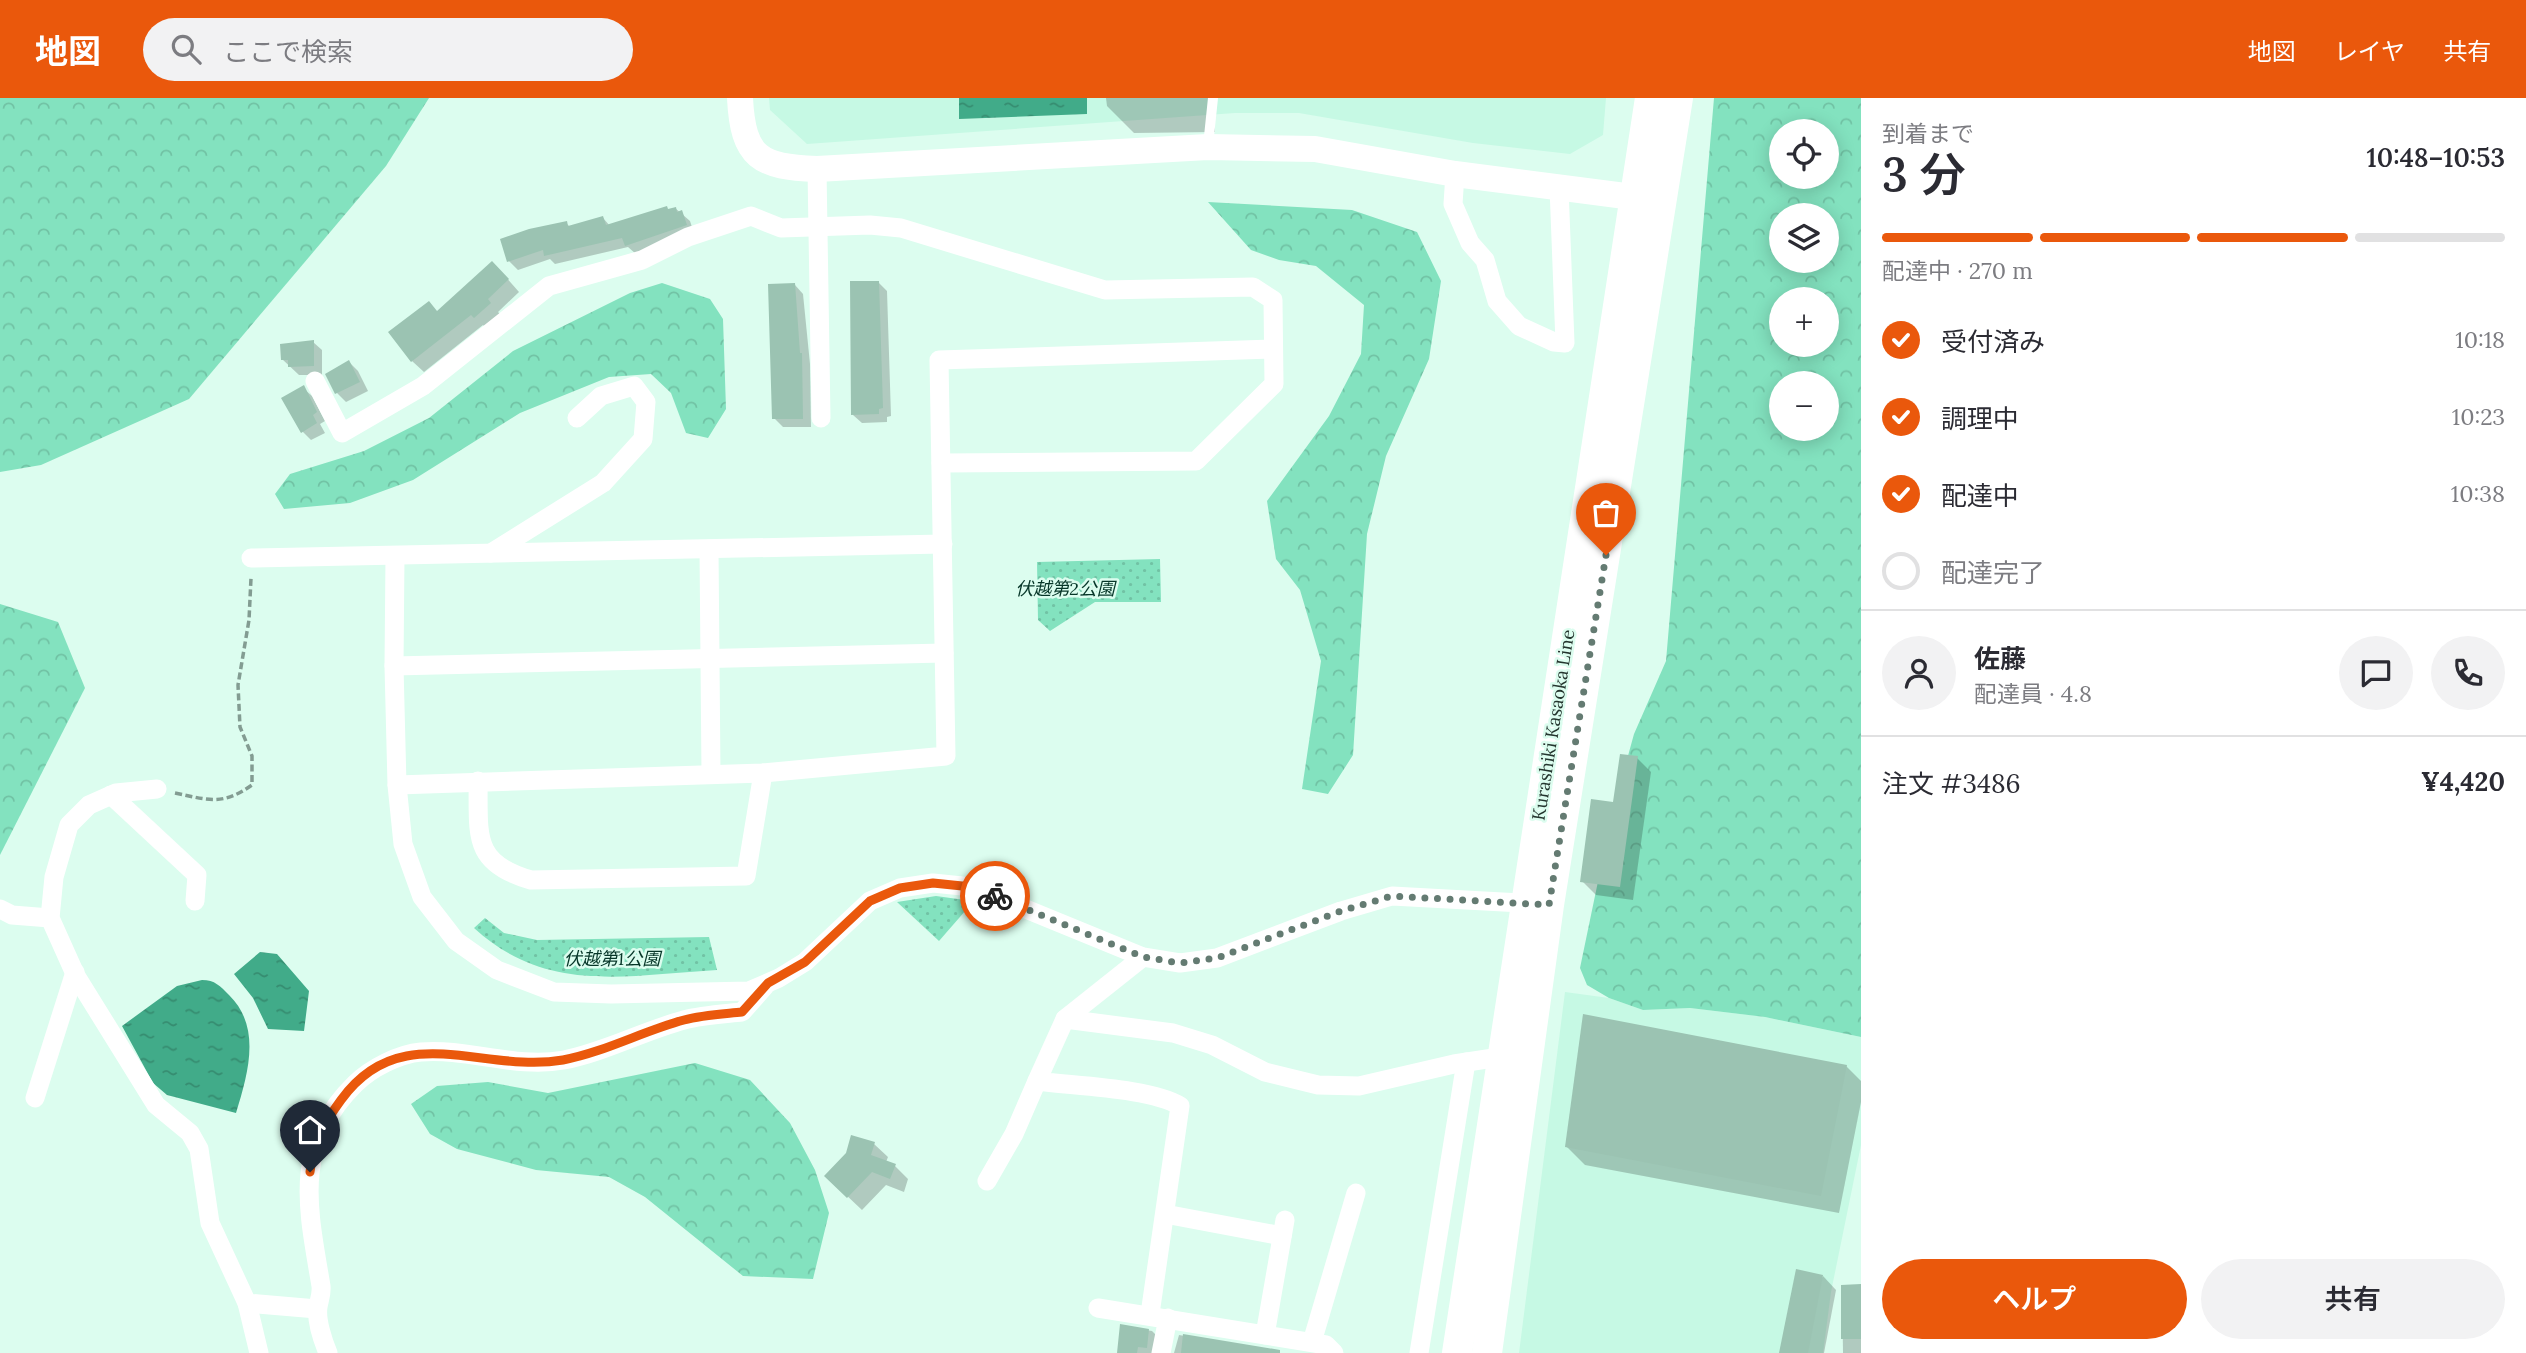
<!DOCTYPE html>
<html lang="ja">
<meta charset="utf-8">
<style>
body{margin:0;font-family:Lora,"Noto Sans JP",serif;background:#f2f2f3;color:#2b2b33;height:100vh;display:flex;flex-direction:column;font-size:26px;white-space:nowrap}
*{box-sizing:border-box;margin:0}
p{font-size:23px;color:#7c7c81}
.icon{flex:none;width:38px;height:38px;fill:none;stroke:currentColor;stroke-width:2;stroke-linecap:round;stroke-linejoin:round}
.map{position:relative;flex:1;overflow:hidden}
.sheet{display:flex;flex-direction:column;background:#fff;width:665px}
.sheet>*{flex:none}
.buttons{position:absolute;left:1769px;top:21px;display:grid;gap:14px}
.buttons a{display:grid;place-items:center;width:70px;height:70px;border-radius:50%;background:#fff;box-shadow:0 4px 18px #0003;font-size:35px}
.pin{position:absolute;display:grid;place-items:center;width:60px;height:60px;color:#fff;margin:-72px -30px;border-radius:50% 50% 50% 0;rotate:-45deg;box-shadow:0 0 7px #0007}
.pin .icon{rotate:45deg}
.courier{position:absolute;display:grid;place-items:center;width:70px;height:70px;margin:-35px;border:5px solid #ea580c;border-radius:50%;background:#fff;color:#222;box-shadow:0 2px 9px #0007}
.overview em{font-style:normal;font-weight:600}
.overview div{display:flex;flex-direction:column-reverse}
.overview{display:flex;align-items:center;justify-content:space-between;height:119px;padding:0 21px}
h1{font-size:46px;font-weight:600;line-height:52px}
.bar{display:grid;grid-template-columns:repeat(4,1fr);gap:10px 7px;align-content:center;height:84px;padding:0 21px}
.bar i{height:9px;border-radius:5px;background:#e1e1e2}
.bar .active{background:#ea580c}
.bar p{grid-column:span 4}
.line{display:flex;align-items:center;gap:18px;padding:0 21px;border-top:2px solid #e1e1e2}
.line div{flex:1}
.round{display:grid;place-items:center;flex:none;width:74px;height:74px;border-radius:37px;background:#f2f2f3}
ol{padding:0 21px;list-style:none}
li{display:flex;align-items:center;gap:21px;height:77px}
li p{margin-inline-start:auto}
li .icon{padding:7px;border-radius:50%;background:#ea580c;color:#fff;stroke-width:4}
li:last-child{color:#7c7c81}
li i{width:38px;height:38px;border:4px solid #e1e1e2;border-radius:50%}
.action{display:flex;gap:14px;margin-top:auto;padding:14px 21px}
.action a{flex:1;height:80px;border-radius:42px;background:#ea580c;color:#fff;font-size:28px;font-weight:600;line-height:80px;text-align:center}
.action a+a{background:#f2f2f3;color:#2b2b33}
header{display:flex;align-items:center;gap:42px;box-sizing:border-box;height:98px;padding:0 35px;background:#ea580c;color:#fff}
header strong{font-size:33px}
nav{display:flex;gap:38px;margin-inline-start:auto;font-size:24px}
.search{width:490px;height:63px;background:#f2f2f3;display:flex;align-items:center;gap:18px;box-sizing:border-box;padding:0 24px;border-radius:38px;color:#7c7c81;font-size:26px}
main{display:flex;flex:1;min-height:0}
.map>svg:first-child{display:block}
.built{fill:#c6f9e4}
.forest{fill:url(#forest-crowns);fill-rule:evenodd}
.park{fill:url(#park-dots)}
.water{fill:url(#water-ripples)}
.shadow{fill:#0003}
.building{fill:#9bc3b2}
.lines{fill:none;stroke-linecap:round;stroke-linejoin:round}
.path{stroke:#839c92;stroke-width:3.5;stroke-dasharray:7 3.5;stroke-linecap:butt}
.lane{stroke:#fff;stroke-width:10}
.street{stroke:#fff;stroke-width:19}
.secondary{stroke:#fff;stroke-width:26}
.primary{stroke:#fff;stroke-width:30}
.done{stroke:#647b72;stroke-width:7;stroke-dasharray:0 12.6}
.route{stroke:#ea580c;stroke-width:9}
.labels{text-anchor:middle;dominant-baseline:central;stroke-width:5;stroke-linejoin:round;paint-order:stroke}
.park-label{font-size:18px;font-style:italic;fill:#063628;stroke:#dcfdef}
.street-label{font-size:18px;fill:#24352e;stroke:#dcfdef}
</style>
<header>
<strong>地図</strong>
<div class="search"><svg class="icon" aria-label="search" viewBox="0 0 24 24"><circle cx="10" cy="10" r="6"/><path d="M15 15l6 6"/></svg>ここで検索</div>
<nav><a>地図</a><a>レイヤ</a><a>共有</a></nav>
</header>
<main>
<div class="map">
<svg width="1861" height="1255" viewBox="0 0 1861 1255">
<defs>
<pattern id="forest-crowns" width="20" height="18" patternUnits="userSpaceOnUse" patternTransform="scale(1.75)"><rect width="20" height="18" fill="#83e2bf"/><path d="M2 6a3 3 0 1 1 6 0M12 15a3 3 0 1 1 6 0" fill="none" stroke="#71c2a4"/></pattern>
<pattern id="park-dots" width="8" height="8" patternUnits="userSpaceOnUse" patternTransform="scale(1.75)"><rect width="8" height="8" fill="#83e2bf"/><path d="M2 2h.1M6 6h.1" fill="none" stroke="#71c2a4" stroke-width="1.8" stroke-linecap="round"/></pattern>
<pattern id="water-ripples" width="26" height="14" patternUnits="userSpaceOnUse" patternTransform="scale(1.75)"><rect width="26" height="14" fill="#41ab89"/><path d="M2 4q2-2 4 0t4 0M15 11q2-2 4 0t4 0" fill="none" stroke="#368c70"/></pattern>
</defs>
<rect width="100%" height="100%" fill="#dcfdef"/>
<!-- built -->
<g class="built">
<polygon points="769,0 1606,0 1603,37 1570,56 1473,45 1299,15 1235,15 807,46 770,12"/>
<polygon points="1565,894 1609,900 1643,912 1690,910 1765,919 1861,939 1861,1047 1831,1194 1823,1255 1519,1255"/>
</g>
<!-- forest -->
<g class="forest">
<polygon points="0,0 429,0 386,68 189,301 41,367 0,374"/>
<path d="M1714 0H1861V939L1765 919 1690 910 1643 912 1609 900 1587 887 1580 870 1612 716 1634 636 1666 563ZM1782 33H1827V79H1782ZM1782 117H1827V163H1782ZM1782 201H1827V247H1782ZM1782 285H1827V331H1782Z"/>
<polygon points="1208,104 1352,112 1417,134 1441,183 1429,261 1386,358 1367,436 1353,657 1328,696 1302,691 1321,563 1300,492 1276,461 1267,403 1329,318 1361,256 1364,207 1316,168 1279,162 1251,152"/>
<polygon points="662,185 710,201 723,221 726,311 708,340 686,335 671,295 651,276 609,279 520,315 413,382 350,405 284,411 275,396 290,376 364,353 429,320 513,253 630,195"/>
<polygon points="0,506 58,524 85,590 0,757"/>
<polygon points="695,965 750,982 790,1025 815,1072 829,1115 813,1181 743,1178 645,1099 609,1079 536,1072 457,1051 430,1036 411,1006 437,988 488,984 548,995"/>
</g>
<!-- park -->
<g class="park">
<polygon points="1160,461 1161,504 1095,504 1050,533 1038,522 1037,464"/>
<polygon points="936,798 965,802 966,812 939,843 897,804"/>
<path d="M485 820 504 835 537 842 709 839 717 872C627 877 547 897 474 830Z"/>
</g>
<!-- water -->
<g class="water">
<polygon points="959,0 1087,0 1087,16 959,21"/>
<polygon points="260,854 277,856 309,893 304,933 268,931 253,900 234,876"/>
<path d="M202 882C215 882 220 888 229 897 262 929 248 976 236 1015L167 997 153 985 122 928 177 888Z"/>
</g>
<!-- shadow -->
<g class="shadow">
<polygon points="1106,0 1214,0 1215,34 1134,35 1107,8"/>
<polygon points="675,110 690,123 694,135 636,156 628,149 555,166 550,161 518,172 509,163 566,125 570,129 603,120 610,128"/>
<polygon points="504,177 519,194 498,214 501,217 487,231 483,227 424,274 412,263 438,214"/>
<polygon points="878,184 887,193 891,318 887,319 887,324 862,325 853,317"/>
<polygon points="795,187 803,196 810,266 811,329 783,329 774,320"/>
<polygon points="313,244 322,252 322,277 299,277 282,261"/>
<polygon points="349,264 358,273 368,293 346,304 337,295"/>
<polygon points="303,290 312,298 325,323 320,326 325,335 311,342 303,334"/>
<polygon points="1637,660 1651,674 1633,802 1596,797 1582,783"/>
<polygon points="1846,968 1861,983 1861,1004 1839,1115 1585,1067 1567,1049"/>
<polygon points="874,1046 888,1059 886,1064 895,1068 908,1081 904,1094 886,1087 862,1112 826,1078"/>
<polygon points="1823,1178 1836,1192 1824,1255 1781,1255"/>
<polygon points="1861,1188 1861,1255 1843,1255 1842,1189"/>
<polygon points="1122,1228 1152,1233 1161,1242 1159,1255 1119,1255"/>
<polygon points="1179,1237 1268,1252 1272,1255 1174,1255"/>
</g>
<!-- building -->
<g class="building">
<polygon points="667,108 668,111 676,109 677,114 682,112 687,127 625,148 622,140 544,158 543,152 507,164 500,141 529,131 567,123 568,128 603,118 606,127"/>
<polygon points="492,163 509,181 488,201 491,205 474,220 471,217 411,264 388,234 429,203 437,213"/>
<polygon points="850,183 879,183 883,310 879,311 879,316 851,317"/>
<polygon points="795,185 800,255 802,255 803,321 772,321 768,186"/>
<polygon points="314,242 314,268 288,269 288,262 281,262 280,246"/>
<polygon points="349,262 360,284 335,296 325,276"/>
<polygon points="304,287 317,314 313,317 317,325 301,335 281,300"/>
<polygon points="1620,656 1638,658 1620,789 1580,784 1591,701 1613,704"/>
<polygon points="1583,916 1847,967 1821,1098 1565,1049"/>
<polygon points="851,1037 875,1044 871,1057 896,1066 890,1081 872,1074 847,1100 824,1078 846,1055"/>
<polygon points="1796,1171 1823,1177 1808,1255 1779,1255"/>
<polygon points="1861,1186 1861,1241 1841,1241 1841,1187"/>
<polygon points="1120,1226 1149,1231 1147,1250 1138,1249 1137,1255 1117,1255"/>
<polygon points="1183,1236 1280,1252 1280,1255 1181,1255"/>
</g>
<g class="lines">
<!-- path -->
<path class="path" d="M175 695C209 702 222 708 252 687V658L240 629 238 587 249 522 251 480"/>
<!-- lane -->
<polyline class="lane" points="1208,48 1213,0"/>
<!-- street -->
<g class="street">
<polyline points="817,71 821,320"/>
<polyline points="1455,76 1453,106 1470,145 1485,162 1497,203 1519,228 1554,244 1565,245 1559,89"/>
<polyline points="315,283 342,335 423,288 549,188 642,162 688,139 751,118 781,130 870,127 901,130 1105,192 1253,189 1273,202 1274,286 1196,363 941,365"/>
<polyline points="709,451 711,676"/>
<polyline points="491,455 603,385 643,341 646,304 634,288 601,298 577,320"/>
<polyline points="395,458 394,568 397,687 403,746 422,799 456,843 497,872 554,894 611,896 749,893 779,880 805,864 870,803 900,790 933,785 972,789 1143,859 1180,865 1217,860 1341,813 1392,798 1538,806"/>
<polyline points="251,460 943,446"/>
<polyline points="394,568 944,555"/>
<path d="M478 683C479 736 471 765 531 782L746 778 763 675"/>
<polyline points="397,687 763,675 946,658 939,262 1273,251"/>
<polyline points="157,691 116,695 89,707 69,727 54,779 50,820 76,878 156,1007 190,1035 199,1051 210,1125 247,1205 317,1211"/>
<polyline points="111,697 197,777 195,803"/>
<polyline points="0,811 12,817 50,820"/>
<path d="M1143 859 1065 921 1037 983C1072 988 1152 990 1180 1008L1150 1216"/>
<polyline points="1065,921 1173,935 1212,947 1265,974 1318,987 1359,988 1454,966 1500,959"/>
<polyline points="35,1000 75,874"/>
<polyline points="987,1083 1014,1036 1037,983"/>
<polyline points="1165,1116 1282,1138"/>
<polyline points="247,1205 259,1255"/>
<polyline points="1098,1210 1326,1247 1334,1255"/>
<polyline points="1265,1237 1285,1122"/>
<polyline points="1312,1244 1356,1095"/>
<path d="M328 1255C323 1243 316 1222 318 1209 319 1202 322 1196 321 1188 308 1110 292 1048 355 986 371 970 399 956 421 954 468 950 516 971 564 962 605 954 643 933 684 922 702 917 723 916 742 914L765 888"/>
<polyline points="1161,1255 1168,1220"/>
<polyline points="1419,1255 1466,964"/>
</g>
<!-- secondary -->
<path class="secondary" d="M740 0C743 60 760 69 817 71L1208 49 1315 51 1455 76 1656 102"/>
<!-- primary -->
<g class="primary">
<polyline points="1457,1255 1650,0"/>
<polyline points="1487,1255 1549,807 1678,0"/>
</g>
</g>
<g class="lines">
<!-- done -->
<polyline class="done" points="995,798 1143,859 1180,865 1217,860 1341,813 1392,798 1549,807 1606,457"/>
<!-- route -->
<path class="route" d="M310 1074C313 1046 324 1025 341 1002 401 919 483 976 563 962 605 954 643 933 684 922 702 917 723 916 742 914L768 885 805 864 870 803 900 790 933 785 972 789 995 798"/>
</g>
<g class="labels">
<!-- park labels -->
<g class="park-label">
<text x="1065" y="490">伏越第2公園</text>
<text x="612" y="860">伏越第1公園</text>
</g>
<!-- street labels -->
<g class="street-label">
<text transform="translate(1553 627) rotate(-81)">Kurashiki Kasaoka Line</text>
</g>
</g>
</svg>
<div class="buttons">
<a><svg class="icon" aria-label="locate" viewBox="0 0 24 24"><circle cx="12" cy="12" r="6"/><path d="M12 2v4M12 18v4M2 12h4M18 12h4"/></svg></a>
<a><svg class="icon" aria-label="layers" viewBox="0 0 24 24"><path d="M12 4l9 5-9 5-9-5zM3 14l9 5 9-5"/></svg></a>
<a>+</a>
<a>−</a>
</div>
<div class="pin" style="left:1606px;top:457px;background:#ea580c"><svg class="icon" aria-label="bag" viewBox="0 0 24 24"><path d="M5 8h14l-1 12H6zM9 8a3 3 0 0 1 6 0"/></svg></div>
<div class="pin" style="left:310px;top:1074px;background:#1f2937"><svg class="icon" aria-label="home" viewBox="0 0 24 24"><path d="M3 11l9-7 9 7M6 9v11h12V9"/></svg></div>
<div class="courier" style="left:995px;top:798px"><svg class="icon" aria-label="bike" viewBox="0 0 24 24"><circle cx="6" cy="16" r="4"/><circle cx="18" cy="16" r="4"/><path d="M6 16l4-8h5l3 8M10 8l3 8H6M13 5h3"/></svg></div>
</div>
<section class="sheet">
<div class="overview"><div><h1>3 分</h1><p>到着まで</p></div><em>10:48–10:53</em></div>
<div class="bar"><i class="active"></i><i class="active"></i><i class="active"></i><i></i><p>配達中 · 270 m</p></div>
<ol>
<li><svg class="icon" aria-label="check" viewBox="0 0 24 24"><path d="M5 12l5 5 9-10"/></svg>受付済み<p>10:18</p></li>
<li><svg class="icon" aria-label="check" viewBox="0 0 24 24"><path d="M5 12l5 5 9-10"/></svg>調理中<p>10:23</p></li>
<li><svg class="icon" aria-label="check" viewBox="0 0 24 24"><path d="M5 12l5 5 9-10"/></svg>配達中<p>10:38</p></li>
<li><i></i>配達完了</li>
</ol>
<div class="line" style="height:126px"><a class="round"><svg class="icon" aria-label="person" viewBox="0 0 24 24"><circle cx="12" cy="8" r="4"/><path d="M4 21q1-7 8-7t8 7"/></svg></a><div><b>佐藤</b><p>配達員 · 4.8</p></div><a class="round"><svg class="icon" aria-label="chat" viewBox="0 0 24 24"><path d="M4 5h16v11H9l-5 4z"/></svg></a><a class="round"><svg class="icon" aria-label="phone" viewBox="0 0 24 24"><path d="M5 4h4l2 5-3 2q2 4 5 5l2-3 5 2v4C11 20 4 13 5 4z"/></svg></a></div>
<div class="line" style="height:91px"><div>注文 #3486</div><b>¥4,420</b></div>
<div class="action"><a>ヘルプ</a><a>共有</a></div>
</section>
</main>
